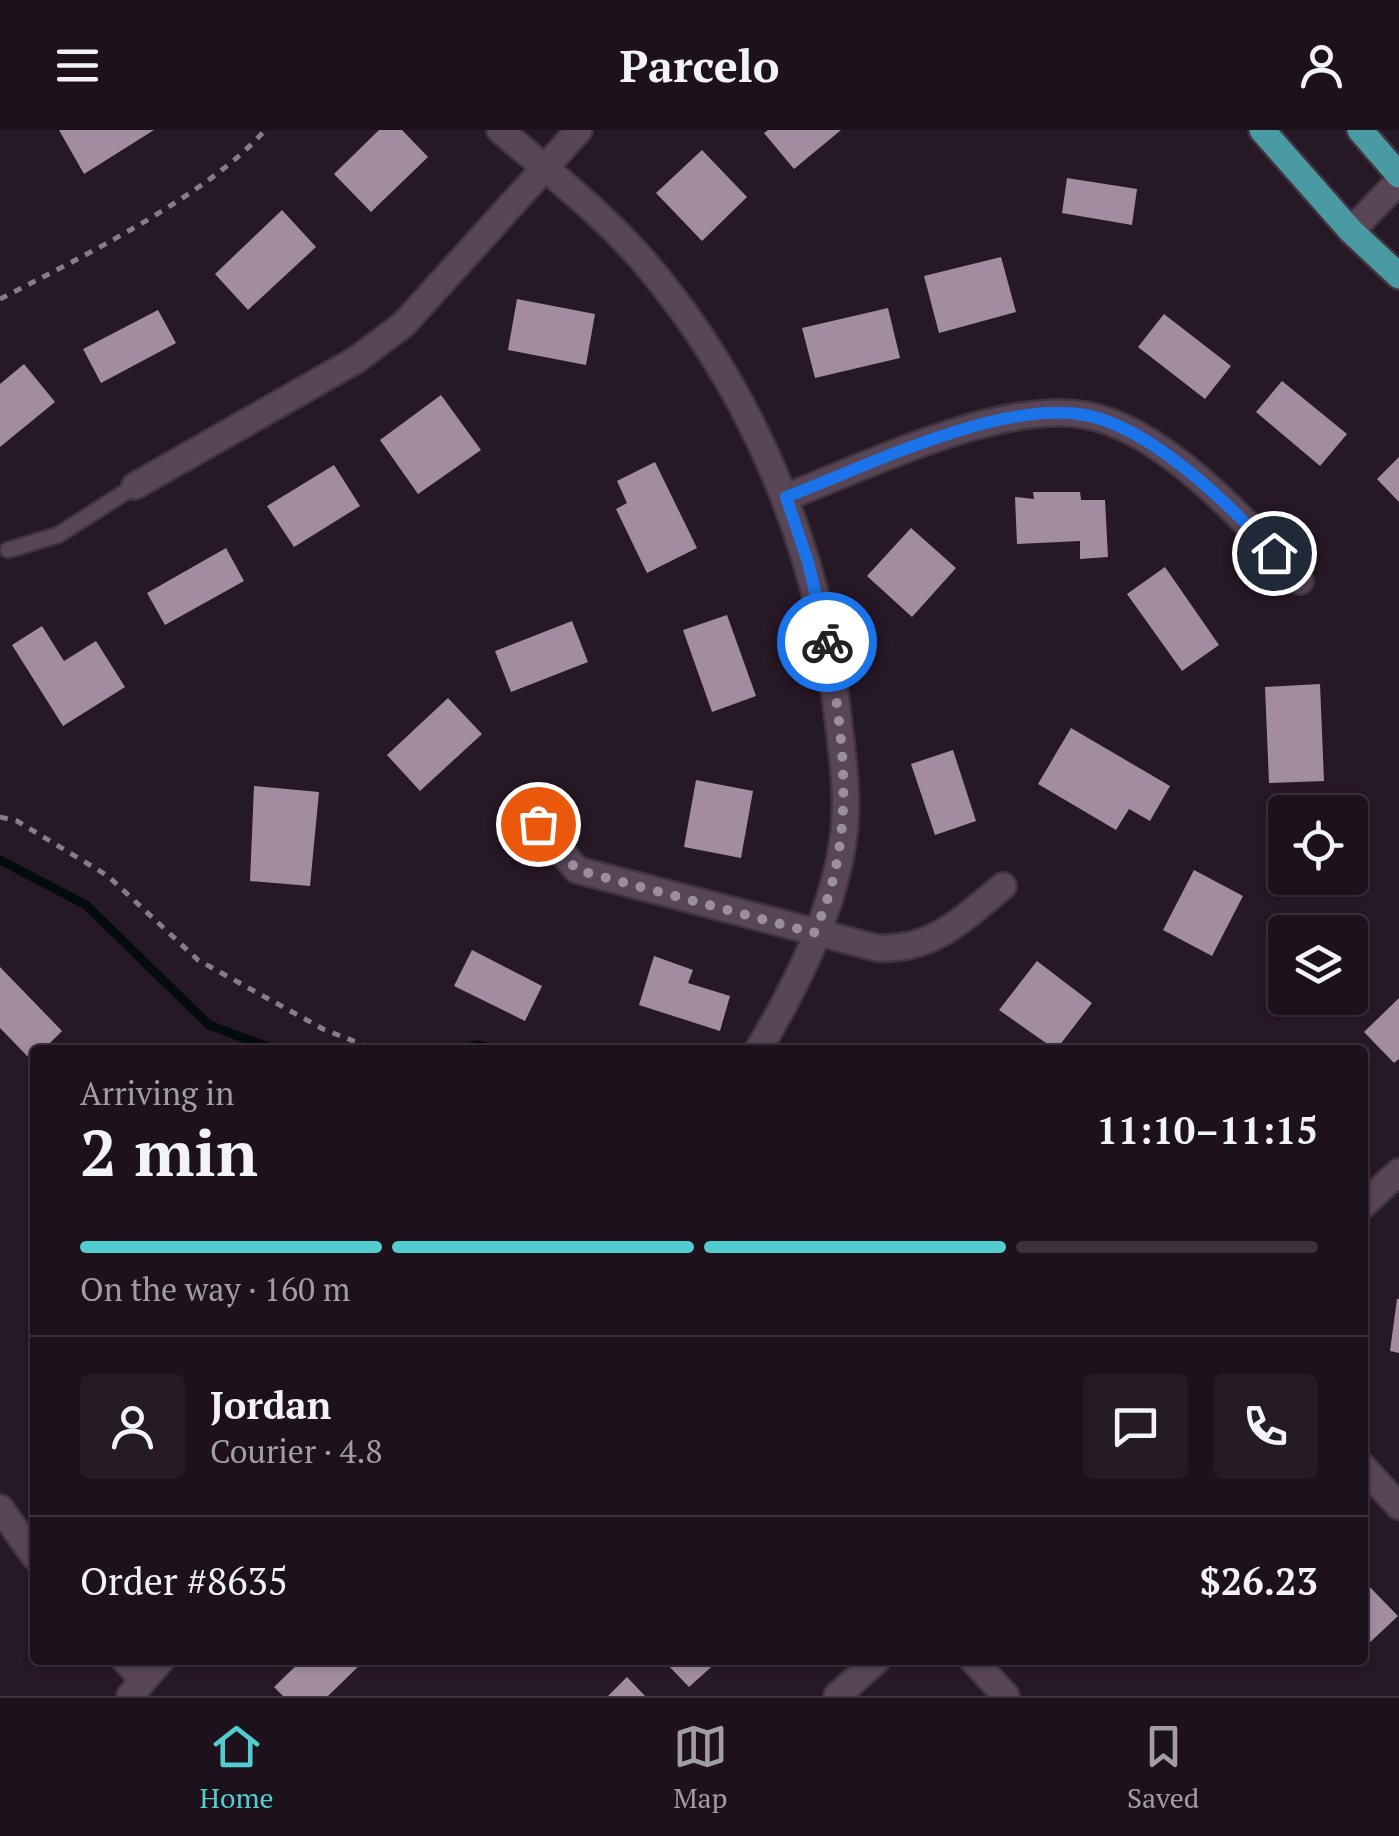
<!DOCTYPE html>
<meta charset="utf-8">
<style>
body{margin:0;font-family:"PT Serif",serif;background:#251b25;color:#f1f3f6;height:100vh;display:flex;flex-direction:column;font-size:38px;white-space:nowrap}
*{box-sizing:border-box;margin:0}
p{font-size:32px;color:#a09ea3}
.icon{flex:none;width:55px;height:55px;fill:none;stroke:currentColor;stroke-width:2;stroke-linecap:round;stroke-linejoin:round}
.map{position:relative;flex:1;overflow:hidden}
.side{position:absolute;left:30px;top:915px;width:1338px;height:620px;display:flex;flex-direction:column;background:#1d121c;border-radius:10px;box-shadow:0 2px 8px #0004,0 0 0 2px #3b323b}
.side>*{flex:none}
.controls{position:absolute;left:1268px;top:665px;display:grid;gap:20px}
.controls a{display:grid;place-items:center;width:100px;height:100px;border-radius:10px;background:#1d121c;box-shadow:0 2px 8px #0004,0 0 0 2px #3b323b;font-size:50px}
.pin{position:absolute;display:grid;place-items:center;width:85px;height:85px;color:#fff;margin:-42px;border:5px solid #fff;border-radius:50%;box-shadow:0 2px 10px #0007}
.courier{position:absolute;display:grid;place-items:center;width:100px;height:100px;margin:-50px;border:8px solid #1a73e8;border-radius:50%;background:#fff;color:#222;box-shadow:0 2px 12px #0007}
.overview em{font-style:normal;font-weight:600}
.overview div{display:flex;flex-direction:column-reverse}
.overview{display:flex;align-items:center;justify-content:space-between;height:170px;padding:0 50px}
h1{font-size:65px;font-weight:600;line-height:75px}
.bar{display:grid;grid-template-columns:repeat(4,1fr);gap:15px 10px;align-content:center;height:120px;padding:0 50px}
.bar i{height:12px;border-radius:8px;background:#3b323b}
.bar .current{background:#52cdcf}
.bar p{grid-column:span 4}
.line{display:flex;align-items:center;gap:25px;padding:0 50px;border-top:2px solid #3b323b}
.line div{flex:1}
.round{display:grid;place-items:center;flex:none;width:105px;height:105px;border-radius:10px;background:#251b25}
header{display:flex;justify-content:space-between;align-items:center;height:130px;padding:0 50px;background:#1d121c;font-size:45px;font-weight:600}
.tabs{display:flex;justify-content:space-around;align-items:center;height:140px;border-top:2px solid #3b323b;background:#1d121c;font-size:28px;color:#a09ea3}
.tabs a{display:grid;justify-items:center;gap:5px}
.tabs .current{color:#52cdcf}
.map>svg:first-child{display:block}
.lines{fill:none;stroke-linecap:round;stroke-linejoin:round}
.stream{stroke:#020c0d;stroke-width:9}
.building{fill:#a28da0}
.service-casing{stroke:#40353f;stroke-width:19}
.minor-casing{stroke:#40353f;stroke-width:30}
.primary-casing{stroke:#40353f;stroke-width:30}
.path{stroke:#897c88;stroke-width:5;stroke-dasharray:8 8;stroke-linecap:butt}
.service{stroke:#584556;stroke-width:14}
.minor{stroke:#584556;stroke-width:25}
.primary{stroke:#4a9aa3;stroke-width:25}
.done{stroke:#9b8f9a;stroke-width:10;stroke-dasharray:0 18}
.route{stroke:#1a73e8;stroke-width:12}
</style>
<header><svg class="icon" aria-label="menu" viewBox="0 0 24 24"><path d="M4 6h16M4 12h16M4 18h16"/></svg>Parcelo<svg class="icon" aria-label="person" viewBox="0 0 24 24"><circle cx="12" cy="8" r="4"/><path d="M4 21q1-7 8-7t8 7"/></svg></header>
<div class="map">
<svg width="1399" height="1566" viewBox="0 0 1399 1566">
<rect width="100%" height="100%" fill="#271826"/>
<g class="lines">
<!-- stream -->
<g class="stream">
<polyline points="0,730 86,775 209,895 276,920"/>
<polyline points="457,920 478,915 500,920"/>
</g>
</g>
<!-- building -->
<g class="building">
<polygon points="59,0 154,0 84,44"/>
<polygon points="379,0 402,0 428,27 371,82 334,44"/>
<polygon points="768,0 841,0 794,39 764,3"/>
<polygon points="702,20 747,67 702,111 656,63"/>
<polygon points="1067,48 1137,59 1132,95 1062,83"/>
<polygon points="282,80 316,117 248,180 215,144"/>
<polygon points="1001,127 1016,182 939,203 924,146"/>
<polygon points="517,169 595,184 586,235 508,220"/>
<polygon points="888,178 900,228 815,248 802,198"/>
<polygon points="158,180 176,213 101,253 83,219"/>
<polygon points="1164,184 1231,236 1205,269 1138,217"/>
<polygon points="24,234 55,272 0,317 0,254"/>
<polygon points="1282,251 1347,304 1320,336 1256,282"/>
<polygon points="441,265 481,320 418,364 380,310"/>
<polygon points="1399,327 1399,372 1377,349"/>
<polygon points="655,332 697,418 647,443 616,379 627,373 617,351"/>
<polygon points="334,335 360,376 294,417 267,376"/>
<polygon points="1033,362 1080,362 1081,370 1105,370 1108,427 1080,429 1080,411 1017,414 1015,367 1034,369"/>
<polygon points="911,398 956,438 912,487 867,446"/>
<polygon points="226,418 244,451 165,495 147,463"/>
<polygon points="1165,437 1219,515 1182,541 1127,464"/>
<polygon points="727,485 756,566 712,582 683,500"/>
<polygon points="572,491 588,532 511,562 495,521"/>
<polygon points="42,496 64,531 96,511 125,557 63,596 12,515"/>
<polygon points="1320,554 1324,651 1269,653 1265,557"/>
<polygon points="448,568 482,604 420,661 387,625"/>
<polygon points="1071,598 1170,656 1150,691 1129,679 1116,700 1038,654"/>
<polygon points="953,620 976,691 935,705 911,634"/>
<polygon points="696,650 753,661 741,728 684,717"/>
<polygon points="254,656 319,662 310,756 250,751"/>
<polygon points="1194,740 1243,766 1212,826 1163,800"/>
<polygon points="472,820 542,856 525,891 454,856"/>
<polygon points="654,826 693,840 688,853 730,866 720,901 639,875"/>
<polygon points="1037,831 1092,873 1056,920 999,880"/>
<polygon points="0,837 62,901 43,920 35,920 32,931 0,898"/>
<polygon points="1399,868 1399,929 1394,933 1364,902"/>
<polygon points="1397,1169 1399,1169 1399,1223 1390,1221"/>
<polygon points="1362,1449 1398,1486 1365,1517 1362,1514"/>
<polygon points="302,1530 365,1530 328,1566 283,1566 274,1557"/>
<polygon points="663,1530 719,1530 689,1557"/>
<polygon points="627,1547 645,1566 608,1566"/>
</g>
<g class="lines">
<!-- service casing -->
<g class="service-casing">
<polyline id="service" points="8,420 58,405 135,356"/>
</g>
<!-- minor casing -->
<g class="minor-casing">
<g id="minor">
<path d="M500 0C555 47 615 93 660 151 762 279 822 434 839 596 844 636 849 677 842 717 830 789 795 858 758 920"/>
<polyline points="1351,101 1399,51"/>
<polyline points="135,356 356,230 404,194 579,0"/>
<path d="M786 367C865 337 1000 270 1085 285 1163 298 1249 395 1300 451"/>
<path d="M538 694 577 740 877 818C932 821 962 790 1003 756"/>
<polyline points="1362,1076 1399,1042"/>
<polyline points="1362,1336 1399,1376"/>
<polyline points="0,1378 35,1427"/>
<polyline points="125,1530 143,1550"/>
<polyline points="973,1530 1006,1566"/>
<polyline points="130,1566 161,1530"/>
<polyline points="837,1566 877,1530"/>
</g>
</g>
<!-- primary casing -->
<g class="primary-casing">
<g id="primary">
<polyline points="1262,0 1351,101 1399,146"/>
<polyline points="1360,0 1399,45"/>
</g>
</g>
<!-- path -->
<g class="path">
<path d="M0 169C78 129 209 65 265 0"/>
<polyline points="0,687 17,691 108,746 198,830 323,899 376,920"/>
</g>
<!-- service -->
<use href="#service" class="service"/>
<!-- minor -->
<use href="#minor" class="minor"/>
<!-- primary -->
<use href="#primary" class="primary"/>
</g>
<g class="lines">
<!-- done -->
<path class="done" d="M538 694 577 740 814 803C858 709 844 611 827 512"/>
<!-- route -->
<path class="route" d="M827 512 808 432 786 367C865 337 1001 269 1085 285 1151 297 1230 375 1274 423"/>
</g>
</svg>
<div class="controls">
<a><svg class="icon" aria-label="locate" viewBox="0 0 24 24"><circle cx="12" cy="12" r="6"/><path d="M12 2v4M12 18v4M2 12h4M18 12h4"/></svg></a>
<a><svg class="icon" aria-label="layers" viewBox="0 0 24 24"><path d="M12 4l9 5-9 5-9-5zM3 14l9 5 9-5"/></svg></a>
</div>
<div class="pin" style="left:538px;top:694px;background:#ea580c"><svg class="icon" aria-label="bag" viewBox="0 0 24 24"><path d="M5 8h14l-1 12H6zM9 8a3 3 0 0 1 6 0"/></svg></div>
<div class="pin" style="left:1274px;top:423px;background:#1f2937"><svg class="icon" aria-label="home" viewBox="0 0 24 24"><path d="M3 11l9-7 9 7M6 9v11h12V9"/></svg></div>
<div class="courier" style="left:827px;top:512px"><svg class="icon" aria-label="bike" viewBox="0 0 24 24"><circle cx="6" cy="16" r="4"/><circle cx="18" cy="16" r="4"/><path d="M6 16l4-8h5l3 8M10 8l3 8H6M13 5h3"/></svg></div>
<section class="side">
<div class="overview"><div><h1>2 min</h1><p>Arriving in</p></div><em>11:10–11:15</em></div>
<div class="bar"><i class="current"></i><i class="current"></i><i class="current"></i><i></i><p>On the way · 160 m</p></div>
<div class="line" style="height:180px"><a class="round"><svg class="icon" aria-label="person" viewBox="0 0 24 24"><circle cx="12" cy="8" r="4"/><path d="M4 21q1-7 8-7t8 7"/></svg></a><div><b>Jordan</b><p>Courier · 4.8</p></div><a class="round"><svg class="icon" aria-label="chat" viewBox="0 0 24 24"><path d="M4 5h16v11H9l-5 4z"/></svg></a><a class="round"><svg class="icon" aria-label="phone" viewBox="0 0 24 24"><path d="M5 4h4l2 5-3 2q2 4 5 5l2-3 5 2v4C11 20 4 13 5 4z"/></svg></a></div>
<div class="line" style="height:130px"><div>Order #8635</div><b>$26.23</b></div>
</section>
</div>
<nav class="tabs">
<a class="current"><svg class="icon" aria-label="home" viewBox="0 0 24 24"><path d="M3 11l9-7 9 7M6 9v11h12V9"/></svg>Home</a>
<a><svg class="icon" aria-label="map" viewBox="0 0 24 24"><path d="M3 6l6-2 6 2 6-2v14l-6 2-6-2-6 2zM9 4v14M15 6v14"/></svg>Map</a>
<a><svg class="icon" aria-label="saved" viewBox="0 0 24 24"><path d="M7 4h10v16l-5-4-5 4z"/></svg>Saved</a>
</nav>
